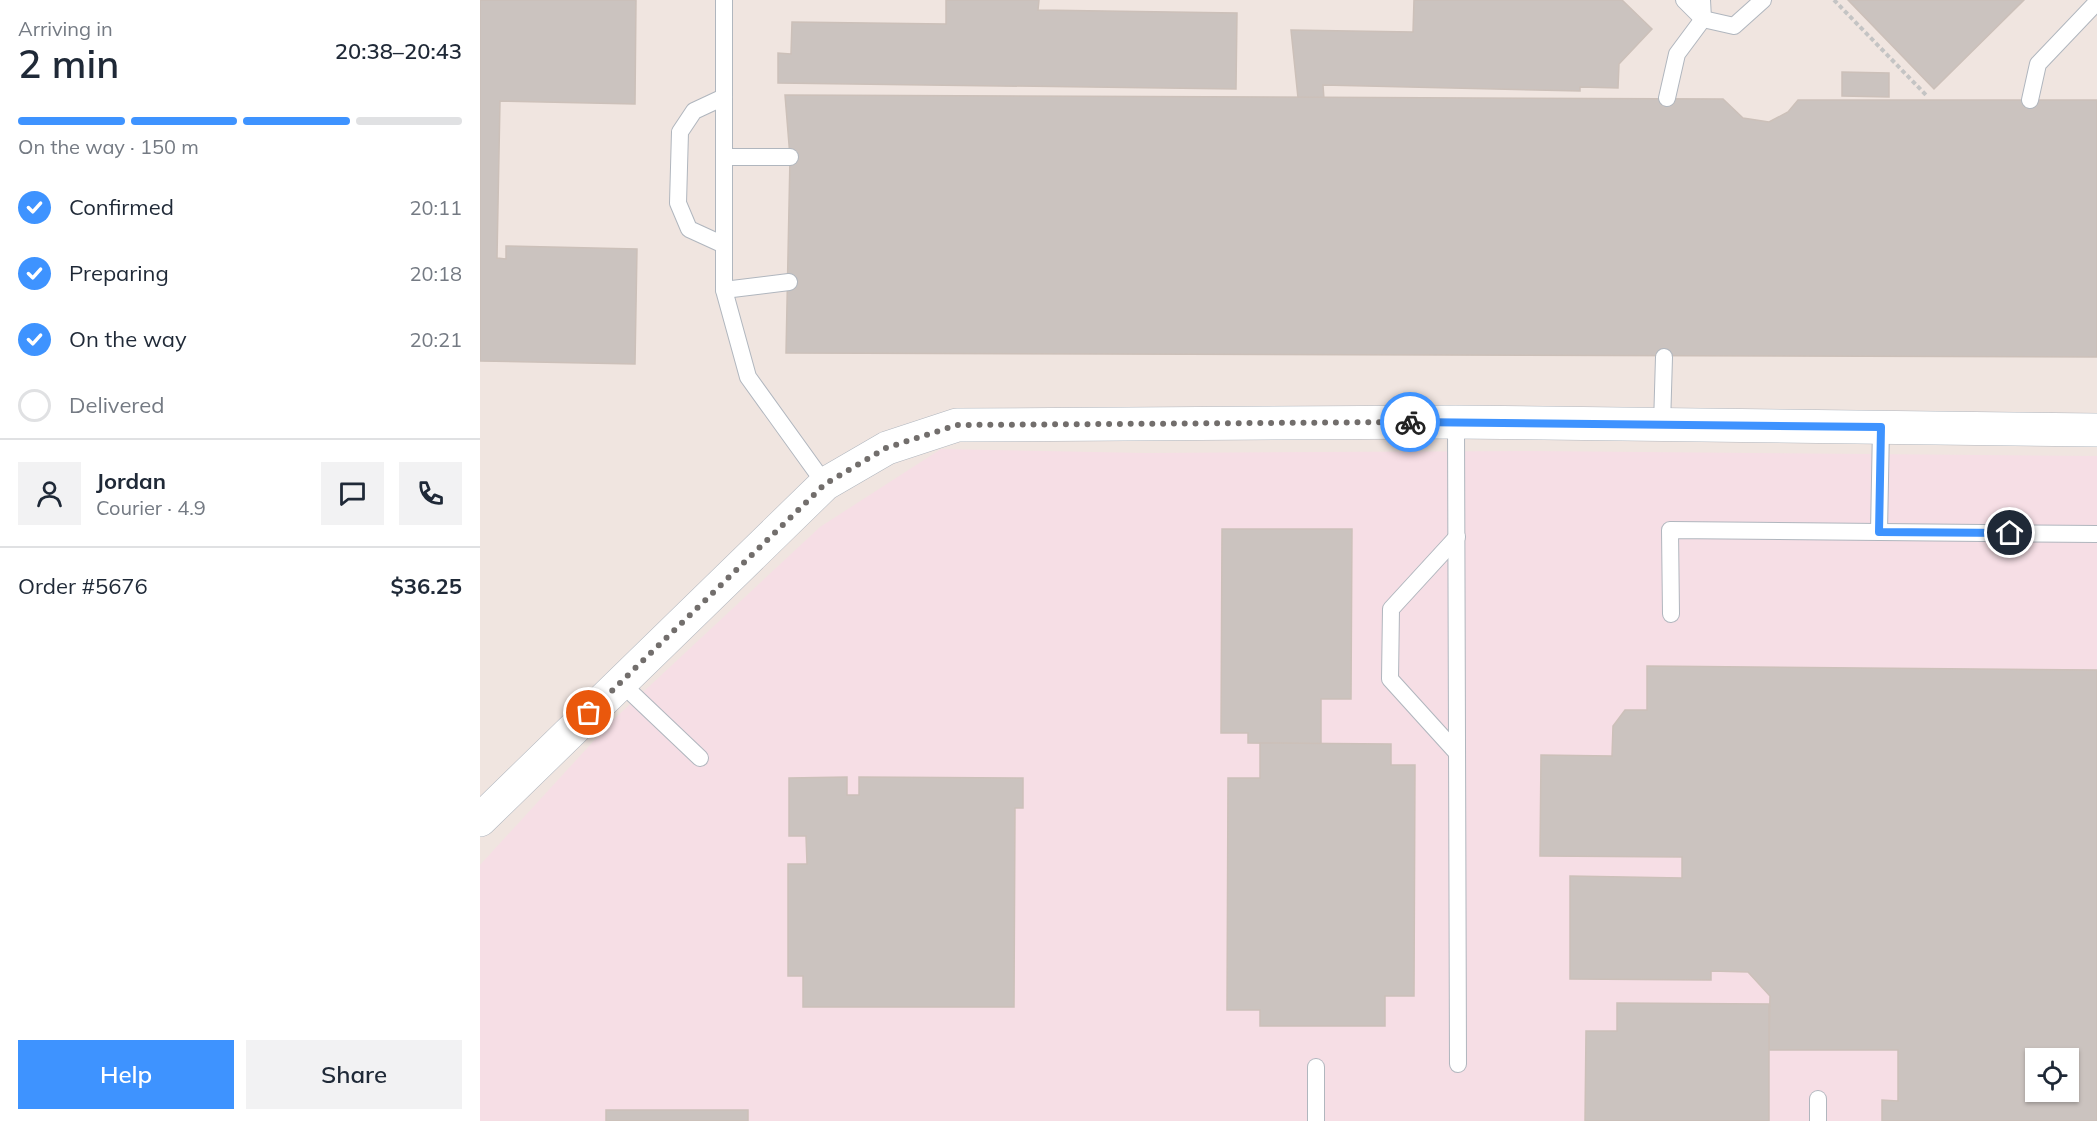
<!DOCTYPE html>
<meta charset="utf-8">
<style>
body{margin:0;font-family:Mulish,sans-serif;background:#f2f2f3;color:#1f2937;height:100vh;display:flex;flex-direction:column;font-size:22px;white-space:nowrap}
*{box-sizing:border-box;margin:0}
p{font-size:20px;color:#747a83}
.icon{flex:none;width:33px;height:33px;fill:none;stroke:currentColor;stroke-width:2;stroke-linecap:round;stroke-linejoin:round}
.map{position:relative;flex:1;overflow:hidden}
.side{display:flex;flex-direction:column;background:#fff;width:480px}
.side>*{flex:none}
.fabs{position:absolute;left:1545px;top:1048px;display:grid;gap:12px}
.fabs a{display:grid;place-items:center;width:54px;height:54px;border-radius:0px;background:#fff;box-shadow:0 2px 4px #0004;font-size:30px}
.pin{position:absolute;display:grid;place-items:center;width:51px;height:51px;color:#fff;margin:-26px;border:3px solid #fff;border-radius:50%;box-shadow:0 2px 6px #0007}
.courier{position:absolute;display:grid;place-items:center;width:60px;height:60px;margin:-30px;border:4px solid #3e93ff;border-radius:50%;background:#fff;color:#222;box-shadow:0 2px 8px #0007}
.head em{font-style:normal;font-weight:600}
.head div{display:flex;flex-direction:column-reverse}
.head{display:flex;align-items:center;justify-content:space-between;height:102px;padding:0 18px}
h1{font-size:39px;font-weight:600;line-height:45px}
.bar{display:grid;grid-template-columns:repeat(4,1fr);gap:9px 6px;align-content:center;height:72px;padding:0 18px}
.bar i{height:8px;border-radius:4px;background:#e0e1e3}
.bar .on{background:#3e93ff}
.bar p{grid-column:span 4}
.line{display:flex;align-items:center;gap:15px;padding:0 18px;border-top:2px solid #e0e1e3}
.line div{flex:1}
.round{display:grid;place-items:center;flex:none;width:63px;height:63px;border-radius:0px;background:#f2f2f3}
ol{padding:0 18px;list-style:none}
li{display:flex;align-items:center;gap:18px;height:66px}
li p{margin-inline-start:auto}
li .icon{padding:6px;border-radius:50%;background:#3e93ff;color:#fff;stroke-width:4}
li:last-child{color:#747a83}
li i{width:33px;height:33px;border:3px solid #e0e1e3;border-radius:50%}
.button{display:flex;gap:12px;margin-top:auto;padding:12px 18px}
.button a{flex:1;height:69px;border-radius:0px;background:#3e93ff;color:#fff;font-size:24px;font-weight:600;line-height:69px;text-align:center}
.button a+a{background:#f2f2f3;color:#1f2937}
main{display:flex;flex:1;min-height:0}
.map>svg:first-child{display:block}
.medical{fill:#f6dee5;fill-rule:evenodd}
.building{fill:#cbc3bf;stroke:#ccc0b9;stroke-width:1.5;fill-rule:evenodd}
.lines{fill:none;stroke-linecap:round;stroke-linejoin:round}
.service-casing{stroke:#b0b6be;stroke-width:18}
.minor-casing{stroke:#b0b6be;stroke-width:34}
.path{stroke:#c4c4c4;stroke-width:4;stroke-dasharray:4.5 3;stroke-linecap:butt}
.service{stroke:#fff;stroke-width:16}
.minor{stroke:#fff;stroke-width:33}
.done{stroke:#726e6c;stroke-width:6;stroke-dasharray:0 10.8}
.route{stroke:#3e93ff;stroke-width:8}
</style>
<main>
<section class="side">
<div class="head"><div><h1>2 min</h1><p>Arriving in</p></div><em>20:38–20:43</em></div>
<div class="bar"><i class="on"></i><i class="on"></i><i class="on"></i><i></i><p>On the way · 150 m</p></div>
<ol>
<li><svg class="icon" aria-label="check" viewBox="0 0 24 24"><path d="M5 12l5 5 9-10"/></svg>Confirmed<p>20:11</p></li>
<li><svg class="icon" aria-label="check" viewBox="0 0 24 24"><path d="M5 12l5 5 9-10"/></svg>Preparing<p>20:18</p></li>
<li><svg class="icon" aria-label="check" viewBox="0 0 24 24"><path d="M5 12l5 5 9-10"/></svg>On the way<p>20:21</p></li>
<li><i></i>Delivered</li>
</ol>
<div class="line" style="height:108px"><a class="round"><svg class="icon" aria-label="person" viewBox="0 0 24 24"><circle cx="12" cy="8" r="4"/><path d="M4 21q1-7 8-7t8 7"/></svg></a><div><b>Jordan</b><p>Courier · 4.9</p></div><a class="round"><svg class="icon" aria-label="chat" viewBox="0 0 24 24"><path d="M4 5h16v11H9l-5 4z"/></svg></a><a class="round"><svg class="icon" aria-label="phone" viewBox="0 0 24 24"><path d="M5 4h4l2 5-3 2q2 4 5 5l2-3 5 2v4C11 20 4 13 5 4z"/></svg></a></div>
<div class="line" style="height:78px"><div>Order #5676</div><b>$36.25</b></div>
<div class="button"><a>Help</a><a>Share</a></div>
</section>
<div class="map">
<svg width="1617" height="1121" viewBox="0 0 1617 1121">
<rect width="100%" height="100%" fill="#f0e5e0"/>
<!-- medical -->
<path class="medical" d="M461 449 665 453 1048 451 1617 456V1121H0V865L131 722 340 527ZM1556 1059H1588V1092H1556Z"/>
<!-- building -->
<g class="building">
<polygon points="0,0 156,0 155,104 20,101 17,258 26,259 26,246 157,249 155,364 0,361"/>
<polygon points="466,0 559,0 558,10 757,13 756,89 298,83 298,53 311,54 312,22 466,24"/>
<polygon points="934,0 1142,0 1172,29 1139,64 1138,88 1100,87 1100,91 843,85 844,99 818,98 811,30 933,32"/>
<polygon points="1368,0 1544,0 1454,89"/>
<polygon points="1362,72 1409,73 1409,97 1362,96"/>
<polygon points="305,95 1243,99 1263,118 1289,122 1308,112 1318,100 1617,100 1617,357 306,353 310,157"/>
<polygon points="742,529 872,529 871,699 841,699 841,744 768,743 768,733 741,733"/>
<path d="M1167 666 1617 670V1121H1402V1100L1418 1101V1050H1289L1290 996 1268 972 1231 971V980L1090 979V876L1202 878V857L1060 856 1061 755 1132 756 1133 726 1145 710H1167ZM1556 1059H1588V1092H1556Z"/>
<polygon points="780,743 911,744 911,765 935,765 934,996 905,996 905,1026 780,1026 780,1010 747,1010 748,778 780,778"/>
<polygon points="367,777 367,795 379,795 379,777 543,778 543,808 535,808 534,1007 323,1007 323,976 308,976 308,864 327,864 326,836 309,836 309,778"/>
<polygon points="1137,1003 1289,1004 1289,1121 1105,1121 1106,1031 1137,1031"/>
<rect x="126" y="1110" width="142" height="11"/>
</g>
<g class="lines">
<!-- service casing -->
<g class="service-casing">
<g id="service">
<polyline points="244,0 244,290 268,377 345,484"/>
<polyline points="1204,0 1223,19 1254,26 1283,0"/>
<polyline points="1187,98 1197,54 1223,19 1222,0"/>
<polyline points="1550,100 1558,64 1617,2"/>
<polyline points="244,157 310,157"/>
<polyline points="244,245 209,229 198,203 200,132 214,111 244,97"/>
<polyline points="244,290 309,282"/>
<polyline points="976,422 978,1064"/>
<polyline points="1182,425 1184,357"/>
<polyline points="1399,532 1401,427"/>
<polyline points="977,537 911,609 910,679 977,753"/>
<polyline points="1191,614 1190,530 1617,534"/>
<polyline points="140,682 220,758"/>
<polyline points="836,1067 836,1121"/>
<polyline points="1338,1121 1338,1099"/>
</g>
</g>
<!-- minor casing -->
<g class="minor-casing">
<polyline id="minor" points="0,820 345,484 407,448 477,425 976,422 1617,430"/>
</g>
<!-- path -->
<polyline class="path" points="1354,0 1446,95"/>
<!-- service -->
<use href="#service" class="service"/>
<!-- minor -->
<use href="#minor" class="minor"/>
</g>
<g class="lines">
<!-- done -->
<polyline class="done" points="109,713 345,484 406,448 477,425 930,422"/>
<!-- route -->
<polyline class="route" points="930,422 1401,427 1399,532 1530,533"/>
</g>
</svg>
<div class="fabs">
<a><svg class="icon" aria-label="locate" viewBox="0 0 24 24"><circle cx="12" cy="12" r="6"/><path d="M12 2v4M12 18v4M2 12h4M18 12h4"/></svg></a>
</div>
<div class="pin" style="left:109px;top:713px;background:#ea580c"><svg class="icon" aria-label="bag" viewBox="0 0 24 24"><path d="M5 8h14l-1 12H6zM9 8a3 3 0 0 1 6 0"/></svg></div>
<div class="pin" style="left:1530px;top:533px;background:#1f2937"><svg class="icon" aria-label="home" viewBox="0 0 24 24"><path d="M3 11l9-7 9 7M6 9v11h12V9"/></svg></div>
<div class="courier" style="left:930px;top:422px"><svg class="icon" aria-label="bike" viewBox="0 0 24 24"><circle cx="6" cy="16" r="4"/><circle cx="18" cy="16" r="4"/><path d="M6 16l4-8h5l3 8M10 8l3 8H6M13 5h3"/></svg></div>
</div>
</main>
